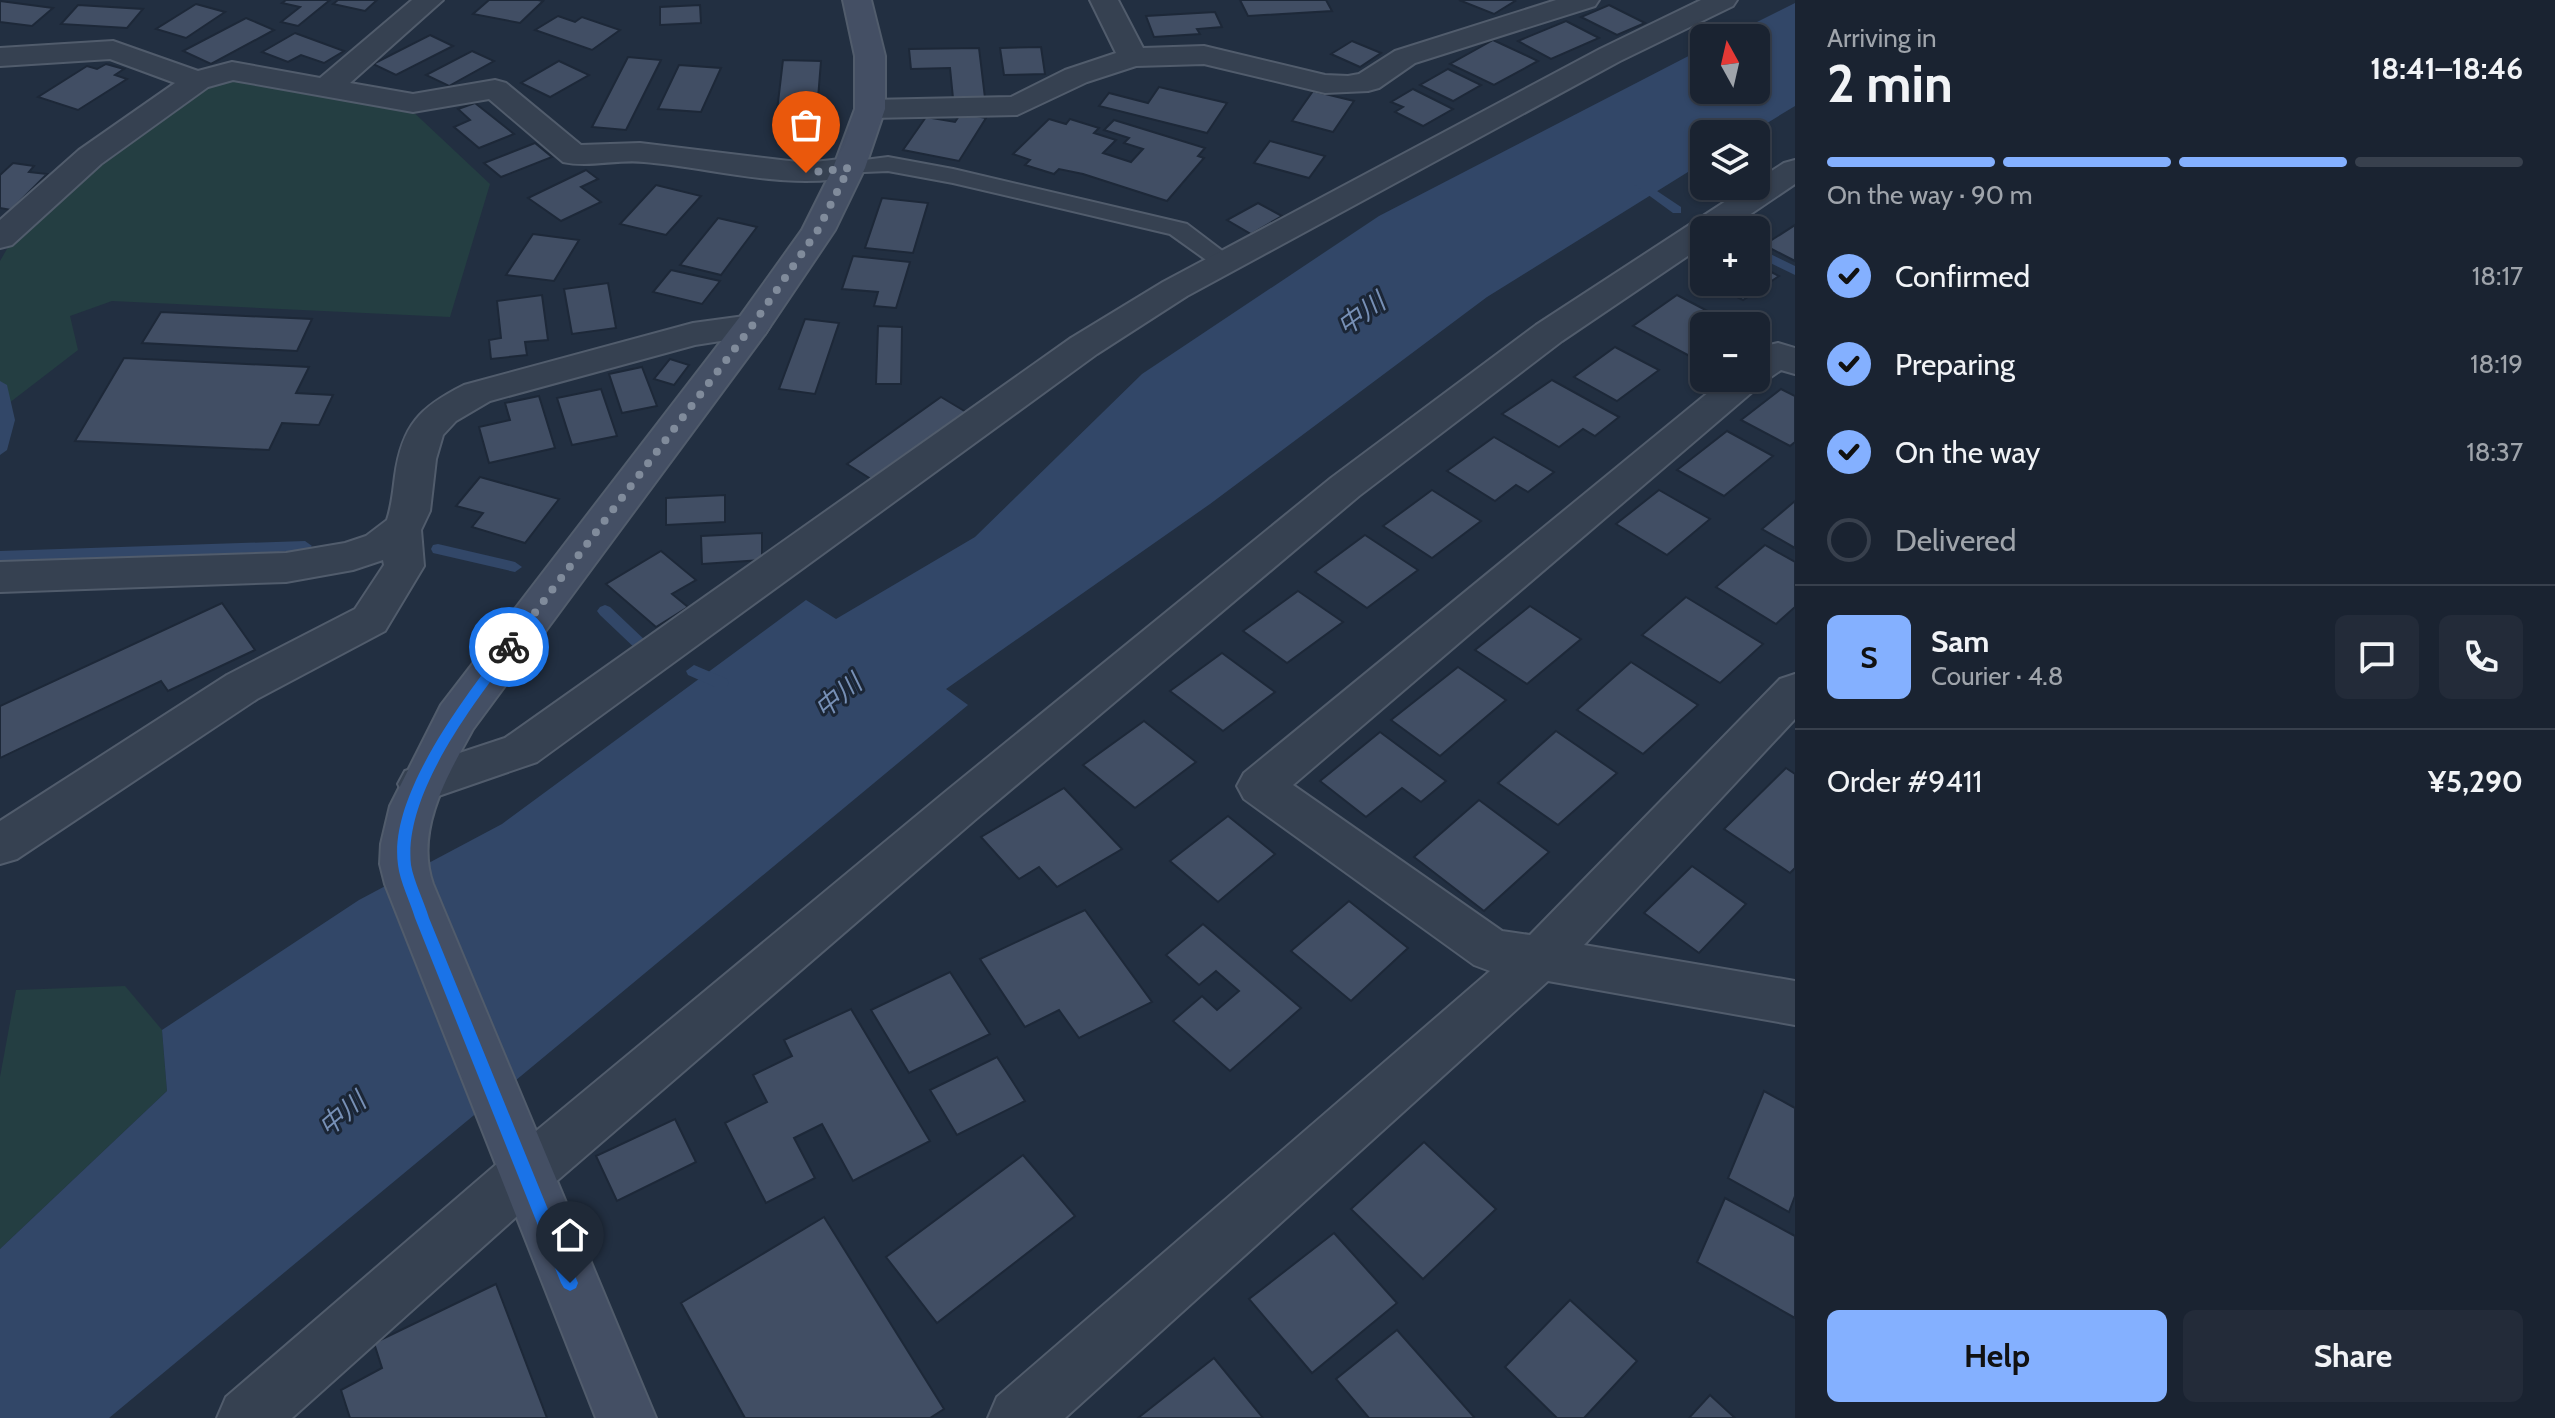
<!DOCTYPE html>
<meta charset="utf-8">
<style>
body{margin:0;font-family:Cabin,"Noto Sans JP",sans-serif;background:#232b39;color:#f1f3f6;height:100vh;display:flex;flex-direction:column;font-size:30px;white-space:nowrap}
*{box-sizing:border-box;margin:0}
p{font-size:26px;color:#9fa4ab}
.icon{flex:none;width:44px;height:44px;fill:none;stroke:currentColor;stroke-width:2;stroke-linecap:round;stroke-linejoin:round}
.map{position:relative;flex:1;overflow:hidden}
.details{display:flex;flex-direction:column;background:#1a2331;width:760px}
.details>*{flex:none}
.needle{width:52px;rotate:352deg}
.fabs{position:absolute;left:1690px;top:24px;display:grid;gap:16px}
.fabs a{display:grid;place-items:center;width:80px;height:80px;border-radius:12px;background:#1a2331;box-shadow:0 2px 6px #0004,0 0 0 2px #38404d;font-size:40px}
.pin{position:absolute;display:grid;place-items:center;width:68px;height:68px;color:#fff;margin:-82px -34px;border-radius:50% 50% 50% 0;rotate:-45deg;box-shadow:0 0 8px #0007}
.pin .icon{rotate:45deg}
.courier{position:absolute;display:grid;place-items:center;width:80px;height:80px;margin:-40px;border:6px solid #1a73e8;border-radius:50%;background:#fff;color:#222;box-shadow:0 2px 10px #0007}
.headline em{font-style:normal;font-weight:700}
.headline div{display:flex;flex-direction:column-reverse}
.headline{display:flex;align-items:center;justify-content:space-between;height:136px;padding:0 32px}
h1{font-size:52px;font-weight:700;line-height:60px}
.bar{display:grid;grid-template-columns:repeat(4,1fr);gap:12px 8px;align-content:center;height:96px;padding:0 32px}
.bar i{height:10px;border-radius:6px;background:#38404d}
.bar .active{background:#84b0ff}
.bar p{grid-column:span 4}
.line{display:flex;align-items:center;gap:20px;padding:0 32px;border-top:2px solid #38404d}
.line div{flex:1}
.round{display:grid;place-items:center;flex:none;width:84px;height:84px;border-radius:12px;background:#232b39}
ol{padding:0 32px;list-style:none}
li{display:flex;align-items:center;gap:24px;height:88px}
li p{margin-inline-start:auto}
li .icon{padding:8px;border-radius:50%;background:#84b0ff;color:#111;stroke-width:4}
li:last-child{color:#9fa4ab}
li i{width:44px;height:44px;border:4px solid #38404d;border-radius:50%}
.button{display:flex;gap:16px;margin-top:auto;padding:16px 32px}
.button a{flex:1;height:92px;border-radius:12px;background:#84b0ff;color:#111;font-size:32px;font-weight:700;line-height:92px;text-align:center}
.button a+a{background:#232b39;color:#f1f3f6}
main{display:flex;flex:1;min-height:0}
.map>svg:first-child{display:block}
.green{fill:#243e42}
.water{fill:#324768}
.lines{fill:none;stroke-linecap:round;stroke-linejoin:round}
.stream{fill:#324768;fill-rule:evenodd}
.building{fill:#414e64;stroke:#1d2838;stroke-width:2}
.lane-casing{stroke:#515c6c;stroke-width:4}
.street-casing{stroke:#515c6c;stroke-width:4}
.secondary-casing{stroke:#515c6c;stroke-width:4}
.lane{fill:#364151;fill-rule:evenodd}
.street{fill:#364151;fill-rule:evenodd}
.secondary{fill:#444f64;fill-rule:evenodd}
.route{fill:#1a73e8}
.done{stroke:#808b9b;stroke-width:8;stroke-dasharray:0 14.4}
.labels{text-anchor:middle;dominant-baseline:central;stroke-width:6;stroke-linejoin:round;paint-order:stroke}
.water-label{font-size:26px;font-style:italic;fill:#7790b6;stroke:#1b2636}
</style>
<main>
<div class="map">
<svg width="1795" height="1418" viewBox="0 0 1795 1418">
<rect width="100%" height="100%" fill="#222f41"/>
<!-- green -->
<g class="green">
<polygon points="231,79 408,107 490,184 450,317 112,301 70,316 78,350 0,410 0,261 15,235 97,161 202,86"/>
<polygon points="125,986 162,1030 167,1091 0,1249 0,1077 16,990"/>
</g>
<!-- water -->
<polygon class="water" points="1795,3 1795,106 1749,134 1704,134 1704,162 1487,297 1210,504 946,689 968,705 109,1418 0,1418 0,1249 167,1091 162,1030 359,900 502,824 806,600 836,619 975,537 1142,374 1379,216 1704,48 1704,90 1756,90 1756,38 1725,38"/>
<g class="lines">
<!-- stream -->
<g class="stream">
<polygon points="1636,177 1681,207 1681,213 1673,213 1632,183 1632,179"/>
<polygon points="1756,247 1795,266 1795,275 1756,256"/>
<polygon points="0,381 7,385 15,420 7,450 0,455"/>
<polygon points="305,541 312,546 305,551 0,561 0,551"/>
<polygon points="438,544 515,562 522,567 515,572 433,553 431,549 433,545"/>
<polygon points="605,605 610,607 649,644 652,648 649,652 639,652 600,615 597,611 600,607"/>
<polygon points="694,665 727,679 729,683 727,687 715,687 688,675 686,671"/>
</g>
</g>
<!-- building -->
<g class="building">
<polygon points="286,0 330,0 298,26 281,22 300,7 282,3"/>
<polygon points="338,0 377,0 365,11 333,4"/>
<polygon points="489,0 538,0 543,1 520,23 473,14"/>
<polygon points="1240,0 1326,0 1332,11 1248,16"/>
<polygon points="1459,0 1513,0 1515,1 1494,14"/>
<polygon points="0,1 53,8 32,26 0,22"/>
<polygon points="196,4 225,12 186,38 156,29"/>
<polygon points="78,5 143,9 127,28 61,24"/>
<polygon points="700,5 701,23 660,25 660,7"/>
<polygon points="1609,5 1645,23 1617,35 1581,17"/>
<polygon points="1215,12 1222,27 1197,29 1200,34 1154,37 1146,16"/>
<polygon points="558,16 575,22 582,17 620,30 592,50 535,30"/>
<polygon points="246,18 274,30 211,64 183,51"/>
<polygon points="1566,21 1599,38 1551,59 1518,41"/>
<polygon points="295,33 344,51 324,63 301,55 288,62 262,52"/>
<polygon points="430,35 453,46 396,75 373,64"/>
<polygon points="1493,40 1538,61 1494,85 1450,64"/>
<polygon points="1352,41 1381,53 1360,67 1331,54"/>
<polygon points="1041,47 1045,74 1004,75 1000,48"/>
<polygon points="979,48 985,98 953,98 950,68 911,69 909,49"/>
<polygon points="472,51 494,61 449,86 426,75"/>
<polygon points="628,57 661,60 626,130 592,127"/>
<polygon points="783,60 821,61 817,111 777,111"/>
<polygon points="559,61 589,75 550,97 521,83"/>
<polygon points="106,64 124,69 115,75 127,79 78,110 38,97 87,66 97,69"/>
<polygon points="679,65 721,68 701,112 658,109"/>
<polygon points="1448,69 1481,85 1453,101 1420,85"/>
<polygon points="1159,87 1227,103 1207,133 1099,106 1109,93 1148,103"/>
<polygon points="1413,89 1453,109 1423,126 1395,112 1403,107 1391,102"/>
<polygon points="1313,91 1354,101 1333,132 1292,121"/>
<polygon points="475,103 514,134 479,148 454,127 470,120 458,109"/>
<polygon points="961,113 986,118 959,161 903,150 926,117 955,122"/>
<polygon points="1049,119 1066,124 1070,119 1099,128 1094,133 1116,140 1103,153 1131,162 1143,149 1124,143 1129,138 1104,130 1114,120 1205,148 1198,156 1204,158 1167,201 1083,174 1059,169 1054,174 1025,165 1030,160 1013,154"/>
<polygon points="1270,141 1325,156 1309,178 1254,163"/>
<polygon points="535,143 552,157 501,177 484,163"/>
<polygon points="13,163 34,166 29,172 47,174 11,210 0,208 0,175"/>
<polygon points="586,170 598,179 581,187 601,202 561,221 528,198"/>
<polygon points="656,185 701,196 666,235 620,224"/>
<polygon points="882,198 928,203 913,253 865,248"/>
<polygon points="1258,203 1282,216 1251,234 1227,220"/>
<polygon points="718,218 757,227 721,275 680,265"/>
<polygon points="1795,225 1795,261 1764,245"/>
<polygon points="533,234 579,240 554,281 506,275"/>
<polygon points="853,256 910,262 896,308 874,306 878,292 842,289"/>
<polygon points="1756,264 1779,276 1743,300 1709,282 1756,282"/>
<polygon points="671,270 720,281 702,304 653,292"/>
<polygon points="608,283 616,328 572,334 564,289"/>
<polygon points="542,295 548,340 525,342 527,355 491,359 489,340 501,338 497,301"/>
<polygon points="1677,295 1717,316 1702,328 1704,358 1699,361 1633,326"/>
<polygon points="161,312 312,319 297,351 142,343"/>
<polygon points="805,319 839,323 815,394 779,389"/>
<polygon points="878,326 902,327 901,384 876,384"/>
<polygon points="1615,347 1659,370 1617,401 1574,377"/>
<polygon points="124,358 309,367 296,393 333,395 319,425 282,423 269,450 75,441"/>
<polygon points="670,359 689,365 674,385 654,379"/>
<polygon points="642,367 657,406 622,413 609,374"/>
<polygon points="1552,380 1619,417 1595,436 1583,429 1559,447 1502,414"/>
<polygon points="601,389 617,436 572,445 557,398"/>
<polygon points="1781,389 1795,396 1795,442 1790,446 1741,420"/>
<polygon points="539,396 555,448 489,463 479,427 510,420 505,403"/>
<polygon points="941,397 966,412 871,479 847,464"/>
<polygon points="1727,431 1773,456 1724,496 1677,470"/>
<polygon points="1494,437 1554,472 1528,492 1516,485 1495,501 1447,471"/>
<polygon points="480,477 559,499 525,543 472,527 483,513 456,506"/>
<polygon points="1432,490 1481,521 1432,558 1383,526"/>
<polygon points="1659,490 1710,519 1667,555 1616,524"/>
<polygon points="725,495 725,522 666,525 666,498"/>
<polygon points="1795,501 1795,548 1762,529"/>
<polygon points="762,533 762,560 702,564 701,536"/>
<polygon points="1365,535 1418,570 1367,608 1315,572"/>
<polygon points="1765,545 1795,562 1795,607 1776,624 1716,587"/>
<polygon points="661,551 696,580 672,594 688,607 656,627 606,584"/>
<polygon points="1298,591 1343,622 1287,663 1243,631"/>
<polygon points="1686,597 1763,644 1720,683 1642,635"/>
<polygon points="222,603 255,650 168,691 161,681 0,758 0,706"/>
<polygon points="1530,606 1581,639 1527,684 1475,650"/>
<polygon points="1222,653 1275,692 1223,731 1170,691"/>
<polygon points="1631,662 1698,705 1643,754 1577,710"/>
<polygon points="1458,667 1506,700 1440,756 1391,720"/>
<polygon points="1144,721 1196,762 1135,808 1083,765"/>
<polygon points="1556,731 1617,773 1558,825 1498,783"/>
<polygon points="1380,732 1446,781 1421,802 1402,788 1366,817 1320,781"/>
<polygon points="1786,768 1795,774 1795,868 1790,873 1724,829"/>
<polygon points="1064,788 1122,849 1057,887 1039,867 1019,879 981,837"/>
<polygon points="1479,800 1549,852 1484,911 1414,857"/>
<polygon points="1228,816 1275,854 1218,902 1170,861"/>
<polygon points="1692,866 1746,904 1699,953 1644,913"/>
<polygon points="1349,901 1408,948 1351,1001 1291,951"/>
<polygon points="1085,910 1152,1002 1079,1038 1059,1010 1025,1027 980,959"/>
<polygon points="1203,924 1301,1008 1230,1071 1173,1021 1202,996 1217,1010 1239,991 1216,971 1199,985 1166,955"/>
<polygon points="950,972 990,1034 909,1073 871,1010"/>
<polygon points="851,1009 930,1141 853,1181 822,1124 794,1138 815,1178 766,1203 725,1123 767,1102 753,1075 792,1056 784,1040"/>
<polygon points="997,1057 1025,1101 957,1135 930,1090"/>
<polygon points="1764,1091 1795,1108 1795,1196 1789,1212 1728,1178"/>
<polygon points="675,1119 696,1162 617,1201 596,1156"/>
<polygon points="1424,1142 1496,1209 1423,1279 1351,1209"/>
<polygon points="1023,1155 1075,1216 937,1323 886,1257"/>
<polygon points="1725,1198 1795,1236 1795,1318 1697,1262"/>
<polygon points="824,1217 944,1409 930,1418 745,1418 681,1303"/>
<polygon points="1334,1233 1397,1303 1312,1373 1249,1299"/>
<polygon points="496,1284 547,1418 350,1418 341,1390 382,1368 374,1343"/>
<polygon points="1570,1300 1637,1361 1584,1418 1557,1418 1505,1367"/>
<polygon points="1397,1330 1474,1417 1473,1418 1369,1418 1336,1379"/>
<polygon points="1214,1358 1263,1418 1138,1418"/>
<polygon points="1710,1395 1735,1418 1689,1418"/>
</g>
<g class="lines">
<!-- lane casing -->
<g class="lane-casing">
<polygon id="lane" points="888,157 953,169 1187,224 1237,262 1234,267 1216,267 1170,234 953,183 888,171 841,173 837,168 841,163"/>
</g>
<!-- street casing -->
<g class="street-casing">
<g id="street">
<path d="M412 0H443L350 83 413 94 495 80 506 83 581 145 640 143 806 163 849 158 860 161 865 168 860 175C790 192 715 168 644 162 617 159 589 168 563 162L489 99 413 112 233 80 208 87 101 164 12 245 0 248V220L79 150 175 83 110 59 0 66V48L113 41 198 71 232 62 320 78Z"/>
<polygon points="1090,0 1118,0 1143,48 1204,46 1325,75 1348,76 1359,74 1395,51 1556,0 1599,0 1595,6 1415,63 1379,88 1368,91 1325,93 1204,64 1136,66 1087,82 1017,115 870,118 859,115 855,109 859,103 870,100 1011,97 1065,70 1116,53"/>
<polygon points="1701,0 1737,0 1733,6 1620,61 1187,296 1097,354 537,762 421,802 405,797 398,784 405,771 505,738 1071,338 1163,282 1600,49"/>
<polygon points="1795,160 1795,184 1727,230 1704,230 1704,245 1562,341 1359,496 976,819 544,1192 292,1418 217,1418 226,1397 506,1156 944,793 1331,478 1536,325 1749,186 1756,186 1756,181 1784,163"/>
<path d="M752 315 765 318 770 326 765 334 695 345 490 401 456 421 443 435 436 459 430 511 421 530 424 566 385 631 257 699 17 859 0 864V821L227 675 355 609 384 565 383 560 353 570 286 582 0 592V562L286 553 345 543 366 536 387 520C392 505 393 491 395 476 402 425 420 407 464 385L693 323Z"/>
<polygon points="1778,343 1795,348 1795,374 1781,370 1765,381 1293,785 1502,931 1530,935 1780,679 1795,674 1795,719 1584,945 1795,981 1795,1025 1548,981 1065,1418 988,1418 997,1397 1490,971 1474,965 1244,799 1237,786 1244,773 1726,378 1756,378 1756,353 1765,346"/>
</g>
</g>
<!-- secondary casing -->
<g class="secondary-casing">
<path id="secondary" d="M843 0H871L885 56V109L865 168 835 230 765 334 473 729C448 775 414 830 433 884L656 1418H596L385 884 380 864 381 844 390 806 441 705 739 318 802 230 833 168 855 109V56Z"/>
</g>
<!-- lane -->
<use href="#lane" class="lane"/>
<!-- street -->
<use href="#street" class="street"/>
<!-- secondary -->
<use href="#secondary" class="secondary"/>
</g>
<!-- route -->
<path class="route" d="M509 642 514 644V650C474 703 403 794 411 865 414 882 424 901 429 918L578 1283 576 1288 570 1291 564 1288 561 1283 415 918C410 901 400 882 398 865 388 795 465 697 505 644Z"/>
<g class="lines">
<!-- done -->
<polyline class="done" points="509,647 752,326 818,230 849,168 806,173"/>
</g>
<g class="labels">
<!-- water labels -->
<g class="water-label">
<text transform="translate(1361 314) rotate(-36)">中川</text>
<text transform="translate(838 696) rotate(-40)">中川</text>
<text transform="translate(342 1114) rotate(-40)">中川</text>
</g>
</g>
</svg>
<div class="fabs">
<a><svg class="needle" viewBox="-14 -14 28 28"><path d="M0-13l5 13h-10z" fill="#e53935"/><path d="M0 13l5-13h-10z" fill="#9fa4ab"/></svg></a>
<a><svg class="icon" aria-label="layers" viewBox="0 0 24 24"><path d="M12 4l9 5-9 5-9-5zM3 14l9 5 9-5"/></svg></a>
<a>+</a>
<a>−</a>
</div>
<div class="pin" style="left:806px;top:173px;background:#ea580c"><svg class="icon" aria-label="bag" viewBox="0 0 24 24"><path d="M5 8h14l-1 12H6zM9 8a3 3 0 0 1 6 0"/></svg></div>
<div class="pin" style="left:570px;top:1283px;background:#1f2937"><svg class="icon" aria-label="home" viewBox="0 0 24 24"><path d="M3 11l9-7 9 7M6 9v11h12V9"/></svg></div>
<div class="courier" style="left:509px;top:647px"><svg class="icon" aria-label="bike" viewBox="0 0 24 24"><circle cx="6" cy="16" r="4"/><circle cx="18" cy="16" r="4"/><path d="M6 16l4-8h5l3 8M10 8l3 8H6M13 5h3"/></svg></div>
</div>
<section class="details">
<div class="headline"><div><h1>2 min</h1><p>Arriving in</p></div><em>18:41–18:46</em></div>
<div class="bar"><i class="active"></i><i class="active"></i><i class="active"></i><i></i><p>On the way · 90 m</p></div>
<ol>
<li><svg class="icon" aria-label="check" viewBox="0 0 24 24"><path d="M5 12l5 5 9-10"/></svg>Confirmed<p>18:17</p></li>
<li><svg class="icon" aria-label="check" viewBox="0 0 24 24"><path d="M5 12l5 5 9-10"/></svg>Preparing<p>18:19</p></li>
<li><svg class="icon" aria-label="check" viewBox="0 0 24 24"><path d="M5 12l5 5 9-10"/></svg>On the way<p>18:37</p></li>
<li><i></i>Delivered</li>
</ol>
<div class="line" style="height:144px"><b class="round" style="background:#84b0ff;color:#111">S</b><div><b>Sam</b><p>Courier · 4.8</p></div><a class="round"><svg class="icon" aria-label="chat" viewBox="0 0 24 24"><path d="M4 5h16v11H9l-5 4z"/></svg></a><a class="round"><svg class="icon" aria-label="phone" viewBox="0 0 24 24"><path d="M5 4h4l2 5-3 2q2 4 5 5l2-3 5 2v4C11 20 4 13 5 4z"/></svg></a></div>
<div class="line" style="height:104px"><div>Order #9411</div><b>¥5,290</b></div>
<div class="button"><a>Help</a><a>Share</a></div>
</section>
</main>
